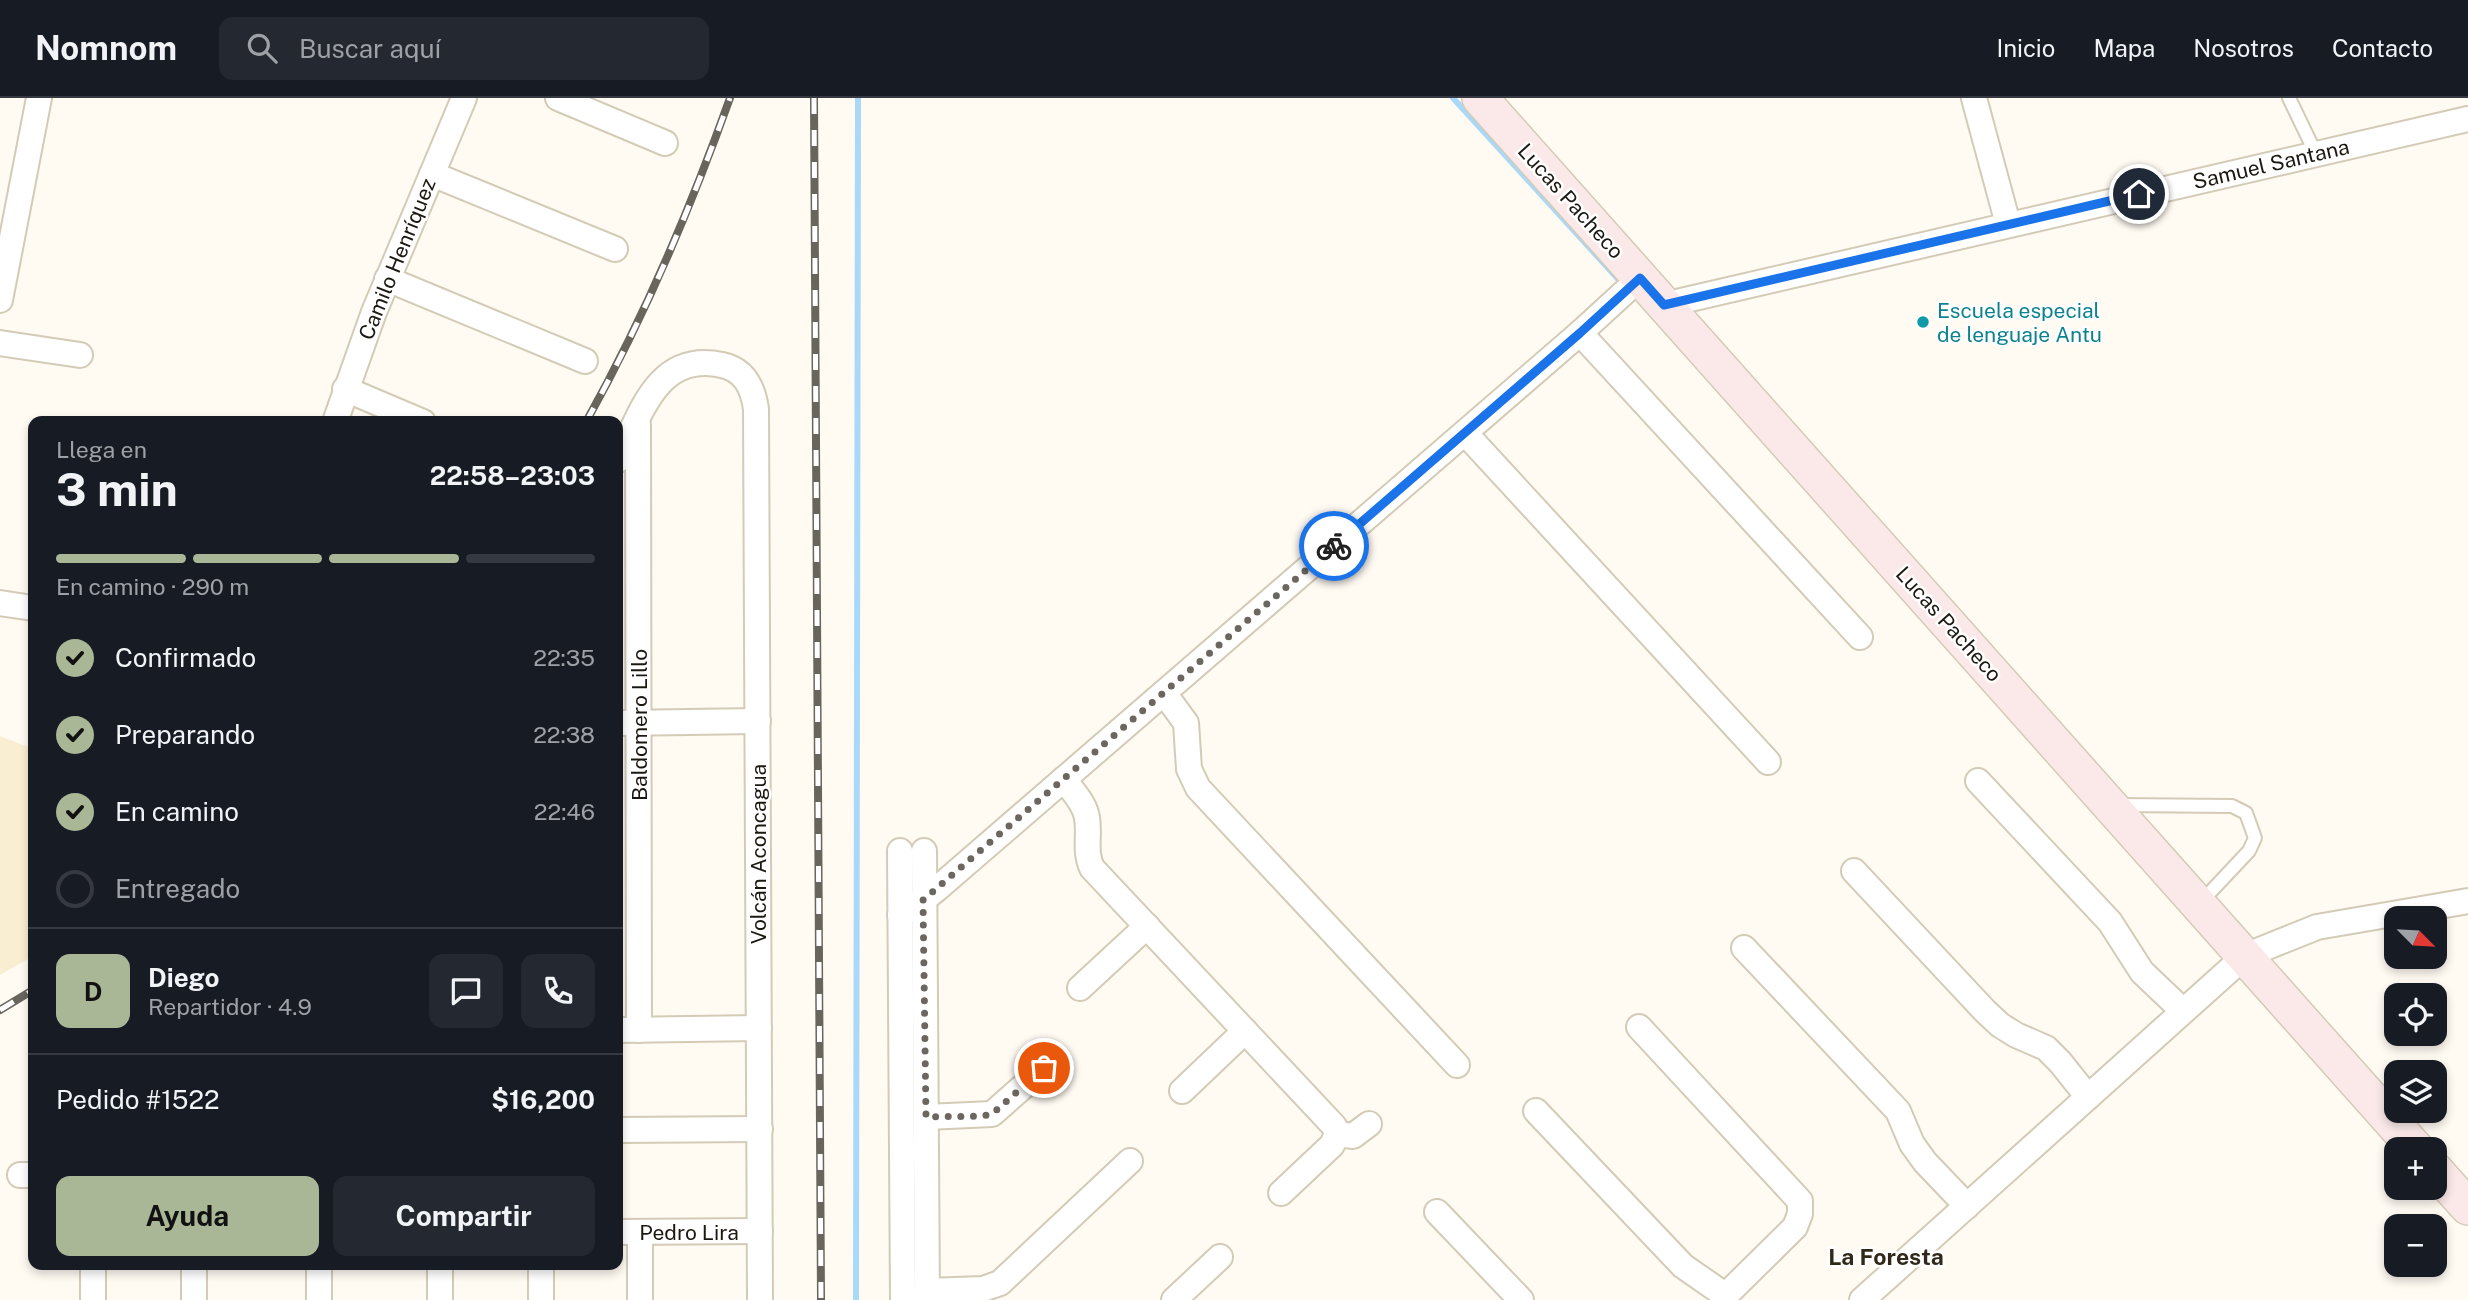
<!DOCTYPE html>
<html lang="es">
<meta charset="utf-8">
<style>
body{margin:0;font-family:"Public Sans",sans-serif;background:#242831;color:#f1f3f6;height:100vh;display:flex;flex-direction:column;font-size:26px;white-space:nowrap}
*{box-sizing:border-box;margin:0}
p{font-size:23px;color:#9ea1a6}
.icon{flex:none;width:38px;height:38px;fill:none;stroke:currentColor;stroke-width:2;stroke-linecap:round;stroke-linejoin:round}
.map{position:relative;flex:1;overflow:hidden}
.sheet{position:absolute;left:28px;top:318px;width:595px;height:854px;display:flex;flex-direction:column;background:#171b24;border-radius:14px;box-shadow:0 4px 10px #0003}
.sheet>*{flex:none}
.needle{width:46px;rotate:114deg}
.fabs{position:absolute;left:2384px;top:808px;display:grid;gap:14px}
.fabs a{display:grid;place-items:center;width:63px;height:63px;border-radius:14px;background:#171b24;box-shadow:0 4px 10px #0003;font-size:35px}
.pin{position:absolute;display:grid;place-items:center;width:60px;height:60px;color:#fff;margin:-30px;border:4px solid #fff;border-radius:50%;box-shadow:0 2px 7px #0007}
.courier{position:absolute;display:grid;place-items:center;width:70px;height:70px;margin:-35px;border:5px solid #1a73e8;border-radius:50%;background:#fff;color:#222;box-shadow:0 2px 9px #0007}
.headline em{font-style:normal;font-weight:700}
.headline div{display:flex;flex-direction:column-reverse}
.headline{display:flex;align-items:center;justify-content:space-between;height:119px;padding:0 28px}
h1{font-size:46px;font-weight:700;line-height:52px}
.bar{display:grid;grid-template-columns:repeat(4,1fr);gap:10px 7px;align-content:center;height:84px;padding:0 28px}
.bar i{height:9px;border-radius:5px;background:#363941}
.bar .selected{background:#a9b797}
.bar p{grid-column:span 4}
.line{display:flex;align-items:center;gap:18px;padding:0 28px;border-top:2px solid #363941}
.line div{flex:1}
.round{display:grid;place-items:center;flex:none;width:74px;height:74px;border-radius:14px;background:#242831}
ol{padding:0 28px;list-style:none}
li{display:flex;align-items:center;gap:21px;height:77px}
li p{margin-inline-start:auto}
li .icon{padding:7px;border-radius:50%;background:#a9b797;color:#111;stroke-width:4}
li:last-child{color:#9ea1a6}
li i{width:38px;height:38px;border:4px solid #363941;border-radius:50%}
.button{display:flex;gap:14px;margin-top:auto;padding:14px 28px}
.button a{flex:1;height:80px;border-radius:14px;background:#a9b797;color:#111;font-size:28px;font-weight:700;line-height:80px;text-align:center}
.button a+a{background:#242831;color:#f1f3f6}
header{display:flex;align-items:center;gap:42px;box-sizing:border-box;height:98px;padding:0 35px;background:#171b24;border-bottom:2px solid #363941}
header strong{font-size:33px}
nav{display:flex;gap:38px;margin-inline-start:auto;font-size:24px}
.search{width:490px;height:63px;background:#242831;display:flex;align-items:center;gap:18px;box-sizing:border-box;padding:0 24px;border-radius:14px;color:#9ea1a6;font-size:26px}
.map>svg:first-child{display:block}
.built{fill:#faeed2}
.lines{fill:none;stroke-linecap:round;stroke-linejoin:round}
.stream{stroke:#aad8f9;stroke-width:6}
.lane-casing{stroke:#d4cbb7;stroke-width:16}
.street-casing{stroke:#d4cbb7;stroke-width:28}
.secondary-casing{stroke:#d4cbb7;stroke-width:38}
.lane{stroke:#fff;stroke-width:12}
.street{stroke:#fff;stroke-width:24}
.secondary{stroke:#fbe9e9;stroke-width:35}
.rail-casing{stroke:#68655d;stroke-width:8}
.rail{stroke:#fff;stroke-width:5;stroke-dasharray:16;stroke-linecap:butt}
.done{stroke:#6b6760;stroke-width:7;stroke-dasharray:0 12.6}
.route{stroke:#1a73e8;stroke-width:9}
.culture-dot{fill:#0f9aa8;stroke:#fff;stroke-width:2.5}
.labels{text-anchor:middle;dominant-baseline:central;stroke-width:5;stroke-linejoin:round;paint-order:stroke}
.street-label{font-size:21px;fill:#1b1811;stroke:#fff}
.culture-label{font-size:21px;fill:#0d838f;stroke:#fff;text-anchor:start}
.neighbourhood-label{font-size:23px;font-weight:bold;fill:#302919;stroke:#fff}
</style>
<header>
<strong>Nomnom</strong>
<div class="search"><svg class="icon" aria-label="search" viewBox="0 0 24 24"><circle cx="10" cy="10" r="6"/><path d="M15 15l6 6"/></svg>Buscar aquí</div>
<nav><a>Inicio</a><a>Mapa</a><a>Nosotros</a><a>Contacto</a></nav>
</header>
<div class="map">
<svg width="2468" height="1202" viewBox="0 0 2468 1202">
<rect width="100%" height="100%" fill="#fffbf3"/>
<!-- built -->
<polygon class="built" points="0,638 33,651 33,858 0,877"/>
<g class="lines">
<!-- stream -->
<g class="stream">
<polyline points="1453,0 1618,181"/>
<polyline points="856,1202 858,0"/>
</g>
<!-- lane casing -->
<g class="lane-casing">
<g id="lane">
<polyline points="2289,0 2316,56"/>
<polyline points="2118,707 2232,708 2246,715 2255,740 2249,753 2201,804"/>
</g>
</g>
<!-- street casing -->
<g class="street-casing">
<g id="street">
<polyline points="558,0 665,45"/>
<polyline points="1974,0 2008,126"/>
<polyline points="432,76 615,151"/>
<polyline points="387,181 585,263"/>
<polyline points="0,202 39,0"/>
<polyline points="1664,207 2468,21"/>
<polyline points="1580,235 1860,539"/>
<polyline points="0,245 80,257"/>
<polyline points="345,291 423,324"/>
<polyline points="335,324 374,214 464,0"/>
<polyline points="638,327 639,932"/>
<polyline points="1465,335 1768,664"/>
<path d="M618 362C641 316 657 253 722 267 745 272 753 290 756 311L760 1202"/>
<polyline points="0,505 33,510"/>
<polyline points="1164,595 1186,625 1189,671 1198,690 1457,967"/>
<polyline points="618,625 758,623"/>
<path d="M1064 681C1072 693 1085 705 1087 720 1090 738 1084 753 1092 770L1334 1028 1337 1036 1332 1047 1281 1095"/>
<polyline points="1978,683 2110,824 2142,874 2183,913"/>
<polyline points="900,753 903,1202"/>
<polyline points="924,753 927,1202"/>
<polyline points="1854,773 1985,913 2000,927 2016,937 2046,950 2060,964 2088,999"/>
<polyline points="900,817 923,802 938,790 1580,235 1640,180"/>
<polyline points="1744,850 1898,1013 1912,1046 1925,1064 1967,1108"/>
<polyline points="1080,890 1147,828"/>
<polyline points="1639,929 1800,1103 1800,1116 1795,1129 1724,1199"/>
<polyline points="618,932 759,930"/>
<polyline points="1182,993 1245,933"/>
<polyline points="1536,1013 1683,1168 1719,1193 1726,1202"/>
<polyline points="926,1019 992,1016 1044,970"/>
<polyline points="618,1032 760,1031"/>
<polyline points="1337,1036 1353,1038 1369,1026"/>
<polyline points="20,1077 33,1077"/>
<polyline points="1437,1114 1521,1202"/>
<polyline points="618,1134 760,1133"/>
<polyline points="640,1134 640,1202"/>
<polyline points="93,1167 93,1202"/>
<polyline points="194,1167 194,1202"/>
<polyline points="319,1167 319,1202"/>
<polyline points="440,1167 440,1202"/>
<polyline points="541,1167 541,1202"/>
<polyline points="927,1193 983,1191 1000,1185 1130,1063"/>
<polyline points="1174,1202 1220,1159"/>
<polyline points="1862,1202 2245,858 2317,829 2468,803"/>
</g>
</g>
<!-- secondary casing -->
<g class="secondary-casing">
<g id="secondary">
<polyline points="1480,0 2417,1052"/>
<polyline points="2434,1071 2468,1109"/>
</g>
</g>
<!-- lane -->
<use href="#lane" class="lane"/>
<!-- street -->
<use href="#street" class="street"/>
<!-- secondary -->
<use href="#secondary" class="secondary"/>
<!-- rail casing -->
<g class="rail-casing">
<g id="rail">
<polyline points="814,0 821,1202"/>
<path d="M586 324C644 220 690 112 730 0"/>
<polyline points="0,912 33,892"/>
</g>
</g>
<!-- rail -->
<use href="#rail" class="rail"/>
</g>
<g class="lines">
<!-- done -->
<polyline class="done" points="1044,970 992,1016 982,1018 926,1019 923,802 1334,448"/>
<!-- route -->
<polyline class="route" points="1334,448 1580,235 1640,180 1664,207 2139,96"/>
</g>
<!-- markers -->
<circle class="culture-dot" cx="1923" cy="224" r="7"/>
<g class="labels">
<!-- street labels -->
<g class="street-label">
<text transform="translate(2271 66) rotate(-13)">Samuel Santana</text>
<text transform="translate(1571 103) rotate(48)">Lucas Pacheco</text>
<text transform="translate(397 161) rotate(-68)">Camilo Henríquez</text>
<text transform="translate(1949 526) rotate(48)">Lucas Pacheco</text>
<text transform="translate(639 627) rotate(-90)">Baldomero Lillo</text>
<text transform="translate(758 756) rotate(-90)">Volcán Aconcagua</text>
<text x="689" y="1134">Pedro Lira</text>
</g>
<!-- culture labels -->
<g class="culture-label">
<text x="1937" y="212">Escuela especial<tspan x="1937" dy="24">de lenguaje Antu</tspan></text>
</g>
<!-- neighbourhood labels -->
<g class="neighbourhood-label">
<text x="1886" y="1158">La Foresta</text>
</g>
</g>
</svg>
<div class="fabs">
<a><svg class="needle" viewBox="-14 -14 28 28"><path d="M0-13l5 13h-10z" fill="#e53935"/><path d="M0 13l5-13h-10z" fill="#9ea1a6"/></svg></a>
<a><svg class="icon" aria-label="locate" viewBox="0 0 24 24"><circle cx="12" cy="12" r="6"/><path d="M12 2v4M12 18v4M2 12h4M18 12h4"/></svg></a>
<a><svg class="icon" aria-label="layers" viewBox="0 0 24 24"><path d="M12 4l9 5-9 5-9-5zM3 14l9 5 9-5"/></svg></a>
<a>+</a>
<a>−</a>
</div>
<div class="pin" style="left:1044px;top:970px;background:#ea580c"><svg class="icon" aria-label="bag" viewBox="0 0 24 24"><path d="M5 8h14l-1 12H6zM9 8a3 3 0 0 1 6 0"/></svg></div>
<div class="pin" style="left:2139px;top:96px;background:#1f2937"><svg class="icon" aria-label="home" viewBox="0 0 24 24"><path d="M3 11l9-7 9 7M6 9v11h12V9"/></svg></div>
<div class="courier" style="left:1334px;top:448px"><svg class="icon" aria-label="bike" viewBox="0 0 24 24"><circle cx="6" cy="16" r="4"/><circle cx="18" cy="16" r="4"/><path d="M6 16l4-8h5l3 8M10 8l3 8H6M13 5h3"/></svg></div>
<section class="sheet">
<div class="headline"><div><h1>3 min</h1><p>Llega en</p></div><em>22:58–23:03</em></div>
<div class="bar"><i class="selected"></i><i class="selected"></i><i class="selected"></i><i></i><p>En camino · 290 m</p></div>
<ol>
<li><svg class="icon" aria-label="check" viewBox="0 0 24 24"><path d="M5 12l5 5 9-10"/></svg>Confirmado<p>22:35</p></li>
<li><svg class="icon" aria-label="check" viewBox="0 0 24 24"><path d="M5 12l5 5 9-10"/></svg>Preparando<p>22:38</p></li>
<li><svg class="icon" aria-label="check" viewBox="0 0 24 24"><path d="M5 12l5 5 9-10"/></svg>En camino<p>22:46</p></li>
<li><i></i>Entregado</li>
</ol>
<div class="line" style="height:126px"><b class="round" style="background:#a9b797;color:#111">D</b><div><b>Diego</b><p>Repartidor · 4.9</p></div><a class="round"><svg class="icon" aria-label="chat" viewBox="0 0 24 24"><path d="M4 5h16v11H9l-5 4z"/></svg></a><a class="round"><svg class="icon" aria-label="phone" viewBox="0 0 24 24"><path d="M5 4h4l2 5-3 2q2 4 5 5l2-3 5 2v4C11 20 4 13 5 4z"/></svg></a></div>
<div class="line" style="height:91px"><div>Pedido #1522</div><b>$16,200</b></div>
<div class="button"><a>Ayuda</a><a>Compartir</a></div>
</section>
</div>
